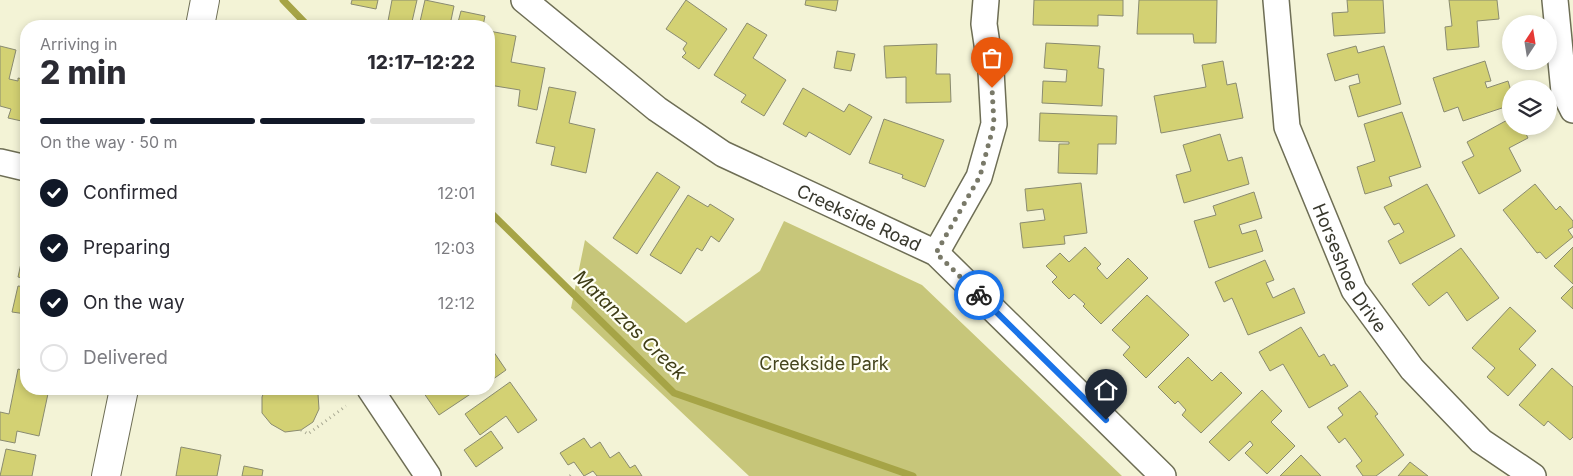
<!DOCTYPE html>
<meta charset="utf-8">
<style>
body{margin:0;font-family:Inter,sans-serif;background:#f7f7f7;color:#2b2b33;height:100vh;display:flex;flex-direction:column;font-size:19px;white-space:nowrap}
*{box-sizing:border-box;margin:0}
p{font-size:16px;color:#7c7c81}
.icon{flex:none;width:28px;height:28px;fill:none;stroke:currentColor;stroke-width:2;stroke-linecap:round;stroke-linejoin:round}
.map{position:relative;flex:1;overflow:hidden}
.panel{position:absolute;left:20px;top:20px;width:475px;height:375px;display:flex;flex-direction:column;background:#fff;border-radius:20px;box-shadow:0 2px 8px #0003}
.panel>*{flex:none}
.needle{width:32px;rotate:12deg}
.buttons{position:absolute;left:1502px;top:15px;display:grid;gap:10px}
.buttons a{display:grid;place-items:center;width:55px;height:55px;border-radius:50%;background:#fff;box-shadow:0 2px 8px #0003;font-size:25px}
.pin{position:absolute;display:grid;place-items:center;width:42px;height:42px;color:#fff;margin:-51px -21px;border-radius:50% 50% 50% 0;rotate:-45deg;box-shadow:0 0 5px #0007}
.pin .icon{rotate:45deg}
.courier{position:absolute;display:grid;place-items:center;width:50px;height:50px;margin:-25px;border:4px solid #1a73e8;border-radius:50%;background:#fff;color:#222;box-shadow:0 1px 6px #0007}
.summary em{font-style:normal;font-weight:800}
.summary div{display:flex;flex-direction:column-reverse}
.summary{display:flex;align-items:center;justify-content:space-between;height:85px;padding:0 20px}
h1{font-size:32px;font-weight:800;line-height:38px}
.bar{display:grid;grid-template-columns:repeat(4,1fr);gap:8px 5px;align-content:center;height:60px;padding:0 20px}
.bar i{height:6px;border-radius:4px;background:#e1e1e2}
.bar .active{background:#111827}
.bar p{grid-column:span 4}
ol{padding:0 20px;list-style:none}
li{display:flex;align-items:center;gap:15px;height:55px}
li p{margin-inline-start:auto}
li .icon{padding:5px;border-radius:50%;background:#111827;color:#fff;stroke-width:4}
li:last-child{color:#7c7c81}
li i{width:28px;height:28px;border:2px solid #e1e1e2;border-radius:50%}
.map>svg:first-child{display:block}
.green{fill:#c7c67a}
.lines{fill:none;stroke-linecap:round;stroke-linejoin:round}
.stream{stroke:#a6a446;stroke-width:7}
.building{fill:#d3d173;stroke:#8a8b70}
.street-casing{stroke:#6e6e55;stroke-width:28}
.secondary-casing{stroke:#6e6e55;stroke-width:30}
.path{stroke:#aaaa94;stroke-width:3;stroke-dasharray:1 4;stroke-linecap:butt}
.street{stroke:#fff;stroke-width:25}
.secondary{stroke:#fff;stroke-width:28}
.done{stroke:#797968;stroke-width:5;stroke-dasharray:0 9}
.route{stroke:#1a73e8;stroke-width:6}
.labels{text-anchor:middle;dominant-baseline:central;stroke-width:4.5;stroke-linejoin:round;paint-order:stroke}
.street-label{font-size:18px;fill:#38382d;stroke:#fffff3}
.park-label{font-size:18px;fill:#45451d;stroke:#fffff3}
.water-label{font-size:19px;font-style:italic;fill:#3f3d16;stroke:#fffff3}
</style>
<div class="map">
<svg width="1573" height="476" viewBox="0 0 1573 476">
<rect width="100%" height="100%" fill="#f3f3d6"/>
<!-- green -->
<polygon class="green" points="784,221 922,285 1122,476 749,476 571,308 585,240 686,323 760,271"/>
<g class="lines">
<!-- stream -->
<g class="stream">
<polyline points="283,0 308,26"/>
<polyline points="489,211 674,393 913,476"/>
</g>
</g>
<!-- building -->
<g class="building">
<polygon points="352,0 378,0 376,9 351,4"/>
<polygon points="392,0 417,0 411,26 388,21"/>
<polygon points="425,0 454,6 450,25 457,26 461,11 485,16 483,26 419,26"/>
<polygon points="686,0 727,29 699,69 682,57 686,53 683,49 687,43 666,29"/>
<polygon points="806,0 838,0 836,11 805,5"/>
<polygon points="1034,0 1123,0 1123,16 1098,15 1098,26 1033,25"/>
<polygon points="1139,0 1217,0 1216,43 1194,43 1193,34 1137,34"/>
<polygon points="1347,0 1383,0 1385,33 1334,36 1332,13 1348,12"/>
<polygon points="1449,0 1497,0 1499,19 1477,21 1479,47 1447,50 1445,27 1452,26"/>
<polygon points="747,23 767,35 753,58 786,80 764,116 741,102 746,95 714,75"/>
<polygon points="489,31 516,36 511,62 545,68 537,110 518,106 520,90 489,85"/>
<polygon points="1046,43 1100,46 1098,68 1104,69 1102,106 1042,103 1043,81 1066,82 1067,70 1044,68"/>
<polygon points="937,44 936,74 950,74 951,102 906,103 906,77 886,78 884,46"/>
<polygon points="0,46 16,50 9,79 18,81 18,78 23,79 26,64 26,122 8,118 11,109 0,106"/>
<polygon points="1356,46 1358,53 1384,46 1401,104 1358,117 1349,86 1360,83 1358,74 1335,81 1327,54"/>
<polygon points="837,51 855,54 851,71 834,68"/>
<polygon points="1223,61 1227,85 1236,83 1243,118 1161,133 1154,96 1206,87 1202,65"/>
<polygon points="1485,61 1491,81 1485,82 1487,88 1508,81 1511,91 1511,105 1463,121 1458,107 1444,112 1433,78"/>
<polygon points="549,87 576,92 569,123 595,129 586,173 551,165 555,147 536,143"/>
<polygon points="803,88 844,112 849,104 872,117 850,155 809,132 806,137 783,124"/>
<polygon points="1402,112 1421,167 1389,177 1392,186 1365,194 1357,167 1375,161 1364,124"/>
<polygon points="1040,113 1117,116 1116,144 1098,144 1097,174 1058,173 1059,144 1069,144 1069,142 1039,141"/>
<polygon points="1511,118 1511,126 1522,126 1528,138 1509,148 1521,171 1479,194 1462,162 1474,156 1467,142"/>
<polygon points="884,119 944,140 925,187 902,178 903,175 869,163"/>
<polygon points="1220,134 1228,161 1242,157 1249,184 1184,203 1176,175 1191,171 1183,145"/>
<polygon points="657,172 680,187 637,254 613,238"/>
<polygon points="1081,183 1087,233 1064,236 1065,244 1023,248 1020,223 1045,220 1043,209 1027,211 1025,189"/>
<polygon points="1427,184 1455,236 1400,264 1388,241 1404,232 1399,223 1394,225 1384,207"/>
<polygon points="1535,184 1556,210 1560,206 1573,221 1573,227 1568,230 1573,237 1546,259 1540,252 1537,253 1503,210"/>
<polygon points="1254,192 1262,218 1239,225 1242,234 1256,230 1263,251 1209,268 1194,221 1216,215 1213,206"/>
<polygon points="688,195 708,207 710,204 734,219 719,242 711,236 702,251 697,248 681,274 650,255"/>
<polygon points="26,240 26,279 18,277"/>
<polygon points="1085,247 1101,264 1097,268 1107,279 1128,258 1148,278 1101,324 1083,306 1085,304 1074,294 1069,299 1052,282 1057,277 1046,266 1060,253 1069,262"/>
<polygon points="1573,247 1573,284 1554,266"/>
<polygon points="1461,248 1499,298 1467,321 1447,292 1429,306 1412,284"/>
<polygon points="1265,260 1274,280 1266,283 1273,298 1294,288 1305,313 1248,335 1232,298 1224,302 1215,282"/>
<polygon points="18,286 26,287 26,314 12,312"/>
<polygon points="1573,286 1573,309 1561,298"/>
<polygon points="1147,295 1189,335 1146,378 1123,355 1130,347 1112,330"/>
<polygon points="1510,307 1536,331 1519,349 1536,365 1508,396 1487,377 1495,368 1472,348"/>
<polygon points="1301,327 1319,357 1324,354 1331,366 1334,364 1348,386 1309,408 1283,364 1270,371 1259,352"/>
<polygon points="489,345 506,370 489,382"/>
<polygon points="1188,357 1212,381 1221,372 1242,393 1201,433 1182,415 1186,410 1178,401 1175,404 1158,387"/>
<polygon points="1552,368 1573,387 1573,437 1570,440 1548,421 1544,426 1519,405"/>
<polygon points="18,369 26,371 26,389 49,389 39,436 17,431 15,443 0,440 0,412 9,414"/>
<polygon points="510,382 537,420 518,433 506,416 480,435 465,414"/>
<polygon points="265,389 315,389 318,394 319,409 313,422 301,430 285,432 271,424 262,413 262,397"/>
<polygon points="421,389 478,389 439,415"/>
<polygon points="1262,390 1282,411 1271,422 1295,446 1267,474 1245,453 1253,445 1250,441 1229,461 1209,442"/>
<polygon points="1360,391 1378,414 1375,416 1404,455 1376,476 1363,476 1356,466 1362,461 1345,438 1339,443 1327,427 1343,415 1338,408"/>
<polygon points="491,431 503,448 476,467 464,450"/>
<polygon points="584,438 591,448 600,442 610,458 619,452 630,468 635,465 642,476 597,476 593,471 584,476 574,462 568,465 560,453"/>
<polygon points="181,447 221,455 217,476 176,476"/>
<polygon points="6,449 36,455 32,476 0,476"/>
<polygon points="1301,455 1321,476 1280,476"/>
<polygon points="1410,462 1428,476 1398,476"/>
<polygon points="244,466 263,470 262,476 242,476"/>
</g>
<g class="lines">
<!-- street casing -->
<g class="street-casing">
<g id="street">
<path id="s1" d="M524 0 657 109 723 154 936 253 1163 476"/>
<path id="s2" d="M1276 0 1287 127 1354 290 1412 369 1481 441 1533 476"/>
<polyline points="1555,0 1564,92 1573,110"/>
<polyline points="0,162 26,168"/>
<polyline points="936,253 979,177 994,124 991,71 984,24 986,0"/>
<polyline points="370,389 428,476"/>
</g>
</g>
<!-- secondary casing -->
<g class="secondary-casing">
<g id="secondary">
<polyline points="200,26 205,0"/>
<polyline points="106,476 124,389"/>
</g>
</g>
<!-- path -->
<g class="path">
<polyline points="301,430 308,434 346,406"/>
<polyline points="570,476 572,474"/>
</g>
<!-- street -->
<use href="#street" class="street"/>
<!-- secondary -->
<use href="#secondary" class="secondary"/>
</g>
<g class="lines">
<!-- done -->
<polyline class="done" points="979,295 936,253 980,176 994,124 992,88"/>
<!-- route -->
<polyline class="route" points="979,295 1106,420"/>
</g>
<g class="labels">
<!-- street labels -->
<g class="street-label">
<text stroke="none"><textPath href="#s1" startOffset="402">Creekside Road</textPath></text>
<text stroke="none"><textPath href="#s2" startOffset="282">Horseshoe Drive</textPath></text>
</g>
<!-- park labels -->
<g class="park-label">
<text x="824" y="363">Creekside Park</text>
</g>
<!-- water labels -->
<g class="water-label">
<text transform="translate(630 325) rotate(44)">Matanzas Creek</text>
</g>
</g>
</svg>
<div class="buttons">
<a><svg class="needle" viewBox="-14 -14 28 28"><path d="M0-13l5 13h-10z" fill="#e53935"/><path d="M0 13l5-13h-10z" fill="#7c7c81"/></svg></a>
<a><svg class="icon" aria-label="layers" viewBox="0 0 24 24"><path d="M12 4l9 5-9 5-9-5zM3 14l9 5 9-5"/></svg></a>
</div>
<div class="pin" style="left:992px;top:88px;background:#ea580c"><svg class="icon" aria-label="bag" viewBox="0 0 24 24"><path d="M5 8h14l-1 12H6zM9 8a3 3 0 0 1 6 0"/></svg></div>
<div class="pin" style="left:1106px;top:420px;background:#1f2937"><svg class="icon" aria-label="home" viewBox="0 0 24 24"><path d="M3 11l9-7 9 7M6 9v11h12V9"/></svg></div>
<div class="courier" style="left:979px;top:295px"><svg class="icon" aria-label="bike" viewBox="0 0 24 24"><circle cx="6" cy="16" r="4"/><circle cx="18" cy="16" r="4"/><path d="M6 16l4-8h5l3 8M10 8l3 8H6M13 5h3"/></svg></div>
<section class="panel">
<div class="summary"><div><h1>2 min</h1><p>Arriving in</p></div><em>12:17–12:22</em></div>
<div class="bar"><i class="active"></i><i class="active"></i><i class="active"></i><i></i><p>On the way · 50 m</p></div>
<ol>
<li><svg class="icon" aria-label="check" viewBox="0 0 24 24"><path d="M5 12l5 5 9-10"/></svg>Confirmed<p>12:01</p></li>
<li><svg class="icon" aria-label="check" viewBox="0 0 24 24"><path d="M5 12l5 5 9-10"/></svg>Preparing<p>12:03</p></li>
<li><svg class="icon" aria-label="check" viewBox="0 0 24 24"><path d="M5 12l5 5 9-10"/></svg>On the way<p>12:12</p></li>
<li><i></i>Delivered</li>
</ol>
</section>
</div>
